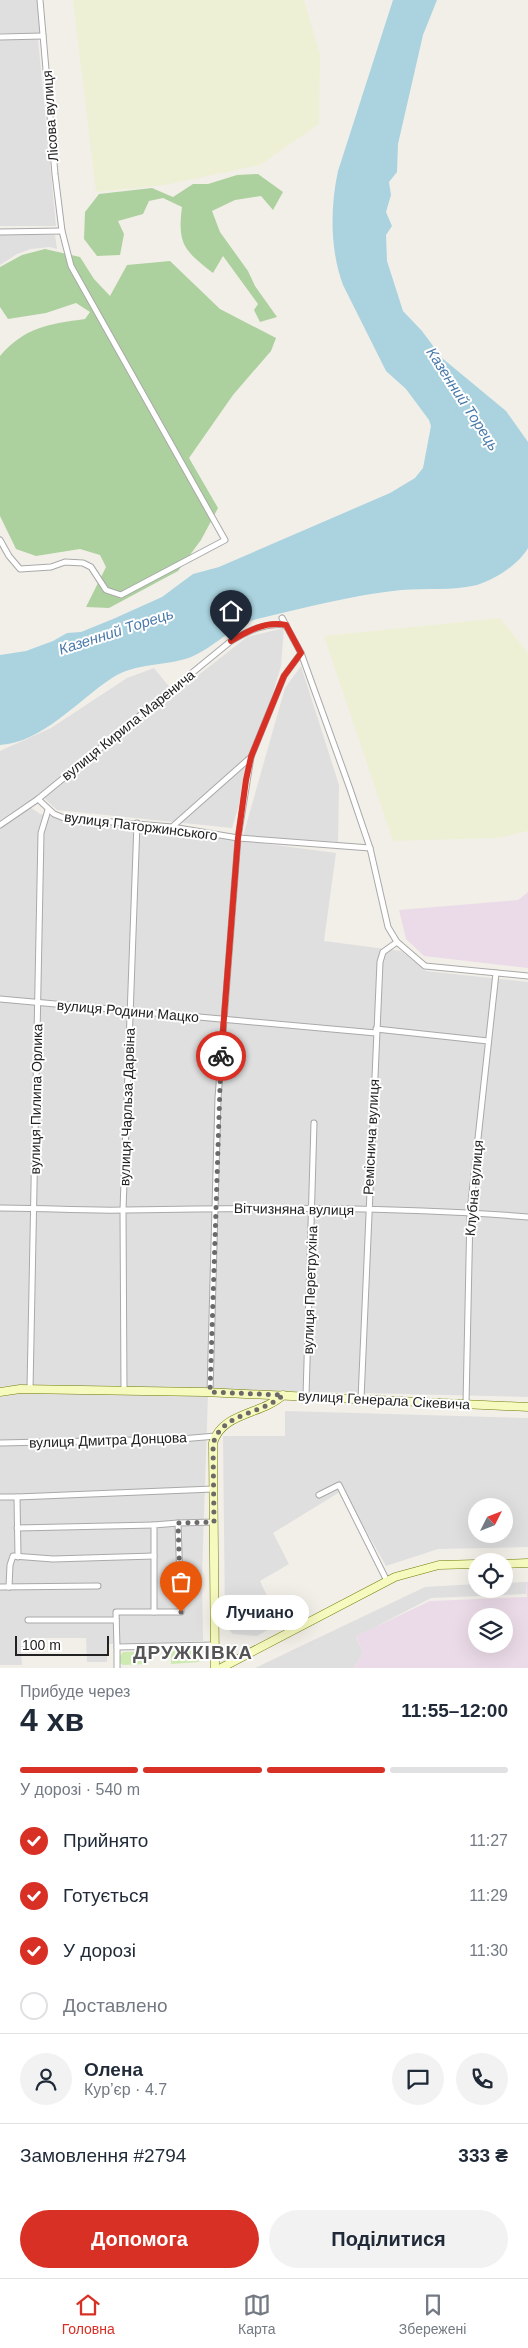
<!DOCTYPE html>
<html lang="uk">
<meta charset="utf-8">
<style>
body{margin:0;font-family:Arial,sans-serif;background:#f2f2f3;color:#1f2937;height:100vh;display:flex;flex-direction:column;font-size:19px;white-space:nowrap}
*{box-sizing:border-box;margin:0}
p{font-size:16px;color:#747a83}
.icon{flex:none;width:28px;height:28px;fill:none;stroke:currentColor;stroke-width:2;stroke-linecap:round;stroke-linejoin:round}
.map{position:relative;height:1668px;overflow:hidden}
.details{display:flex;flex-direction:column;background:#fff;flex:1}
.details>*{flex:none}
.needle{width:32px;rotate:48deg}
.fabs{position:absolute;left:468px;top:1498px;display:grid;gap:10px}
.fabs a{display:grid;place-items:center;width:45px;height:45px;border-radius:50%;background:#fff;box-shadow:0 5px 20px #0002;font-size:25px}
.scale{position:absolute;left:15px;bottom:12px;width:94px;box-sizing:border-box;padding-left:5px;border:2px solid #222;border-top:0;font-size:14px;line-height:18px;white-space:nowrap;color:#222;-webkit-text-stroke:4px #fff;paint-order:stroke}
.pin{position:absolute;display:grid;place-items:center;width:42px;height:42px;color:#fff;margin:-51px -21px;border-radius:50% 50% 50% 0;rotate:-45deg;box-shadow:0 0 5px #0007}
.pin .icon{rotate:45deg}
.courier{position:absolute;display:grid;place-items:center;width:50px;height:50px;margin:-25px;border:4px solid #d93025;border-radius:50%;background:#fff;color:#222;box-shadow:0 1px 6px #0007}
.bubble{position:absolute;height:35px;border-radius:18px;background:#fff;box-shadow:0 5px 20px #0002;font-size:16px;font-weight:700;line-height:35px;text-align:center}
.overview em{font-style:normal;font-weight:700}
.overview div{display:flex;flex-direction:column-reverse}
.overview{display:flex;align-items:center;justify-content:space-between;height:85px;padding:0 20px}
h1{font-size:32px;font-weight:700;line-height:38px}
.bar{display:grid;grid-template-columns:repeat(4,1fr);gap:8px 5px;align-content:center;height:60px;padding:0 20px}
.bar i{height:6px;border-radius:4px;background:#e0e1e3}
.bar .active{background:#d93025}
.bar p{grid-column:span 4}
.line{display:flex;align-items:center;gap:12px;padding:0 20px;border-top:1px solid #e0e1e3}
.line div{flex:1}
.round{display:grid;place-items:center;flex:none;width:52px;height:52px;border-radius:26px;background:#f2f2f3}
ol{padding:0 20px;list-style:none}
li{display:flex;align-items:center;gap:15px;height:55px}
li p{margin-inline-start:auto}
li .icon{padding:5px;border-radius:50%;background:#d93025;color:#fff;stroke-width:4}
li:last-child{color:#747a83}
li i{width:28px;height:28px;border:2px solid #e0e1e3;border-radius:50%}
.cta{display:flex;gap:10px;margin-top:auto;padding:10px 20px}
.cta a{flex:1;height:58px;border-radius:30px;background:#d93025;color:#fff;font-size:20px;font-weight:700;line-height:58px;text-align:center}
.cta a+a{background:#f2f2f3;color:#1f2937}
.tab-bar{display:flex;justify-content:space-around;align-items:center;height:70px;border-top:1px solid #e0e1e3;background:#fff;font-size:14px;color:#747a83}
.tab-bar a{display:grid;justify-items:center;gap:2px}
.tab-bar .active{color:#d93025}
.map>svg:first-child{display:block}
.residential{fill:#e0dfdf;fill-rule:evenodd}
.industrial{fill:#ebdbe8;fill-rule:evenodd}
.farmland{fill:#eef0d5}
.grass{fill:#cdebb0}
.forest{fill:#add19e}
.water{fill:#aad3df}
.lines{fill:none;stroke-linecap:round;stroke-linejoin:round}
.street-casing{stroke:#a9a9a9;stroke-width:7}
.secondary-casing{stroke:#707d05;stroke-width:9}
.street{stroke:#fff;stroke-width:5}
.secondary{stroke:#f7fabf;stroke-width:8}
.done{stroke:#6b6a68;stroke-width:5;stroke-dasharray:0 9}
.route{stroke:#d93025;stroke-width:6}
.labels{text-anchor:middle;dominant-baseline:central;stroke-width:4;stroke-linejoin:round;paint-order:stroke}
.street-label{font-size:14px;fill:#222;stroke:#fff}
.water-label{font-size:15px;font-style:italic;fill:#4a7aab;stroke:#fff}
.district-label{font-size:19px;font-weight:bold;letter-spacing:1px;fill:#555;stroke:#fff}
</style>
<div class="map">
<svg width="528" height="1668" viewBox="0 0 528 1668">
<rect width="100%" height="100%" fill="#f2efe9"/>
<!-- residential -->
<g class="residential">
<polygon points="0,0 37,0 40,33 0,33"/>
<polygon points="38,39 56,226 0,226 0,40"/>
<polygon points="0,234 55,235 57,249 50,247 31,249 17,254 0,265"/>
<polygon points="284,628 281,666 232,828 57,810 43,797 247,637"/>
<polygon points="301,666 339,785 338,842 243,836 285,688"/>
<polygon points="154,668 171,689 36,796 0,820 0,751 51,728 127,678"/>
<polygon points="30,807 40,814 336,853 324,941 401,951 426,971 528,982 528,1397 21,1385 0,1387 0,828"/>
<polygon points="20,1393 208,1394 202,1576 203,1641 107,1644 107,1662 87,1662 86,1638 34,1638 35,1648 21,1648 22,1665 0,1665 0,1397"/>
<path d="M285 1411 528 1418V1547L438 1549 386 1566 343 1490 273 1533 289 1564 260 1581 270 1602 286 1595 295 1615 257 1636 233 1634 228 1629 225 1621 223 1436H285ZM476 1506H504V1534H476Z"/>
<polygon points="526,1582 526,1594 431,1598 356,1637 363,1653 354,1668 255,1668 425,1587 476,1584 476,1589 504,1589 504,1583"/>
</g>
<!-- industrial -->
<g class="industrial">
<polygon points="528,892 528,968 424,956 406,939 399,910 518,900"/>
<path d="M526 1582H528V1668H354L363 1653 356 1636 430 1601 527 1597ZM476 1616H504V1644H476Z"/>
</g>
<!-- farmland -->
<g class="farmland">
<polygon points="73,0 304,0 320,54 319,124 260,165 165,185 96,192"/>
<polygon points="500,618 528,653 528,831 498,838 393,841 324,636"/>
</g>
<!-- grass -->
<g class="grass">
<polygon points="147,1651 147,1664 123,1665 120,1663 118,1658 123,1652"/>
<polygon points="171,1651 197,1651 199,1662 171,1664"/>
</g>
<!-- forest -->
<g class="forest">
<path d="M258 174 283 192 273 210 261 196 235 200 212 211 220 232 248 271 255 286 277 317 260 322 254 310 258 304 223 256 213 273C185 251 177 245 182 207L163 198 149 201 143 214 118 221 124 234 120 255 97 256 84 239 85 212 99 194 152 188 173 197 193 184H208L237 175Z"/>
<path d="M45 249 80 257 94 279 110 296 127 265 170 261 220 309 276 338 271 351 233 395 189 458 218 508 201 540 178 571 109 608 86 607 106 567 100 555 80 549 36 556 16 549 0 516V356C25 327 49 324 85 319L90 312 76 303 46 313 8 319 0 307V267L22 255Z"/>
</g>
<!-- water -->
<path class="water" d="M393 0H437L423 35 398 144 397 172 389 182 391 195 386 212 392 226 386 235 387 261 403 311 422 331 442 358 506 411 528 442V548C518 565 496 579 477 585 453 591 426 588 401 590 353 595 304 608 257 619 232 626 215 647 191 657 165 667 136 662 112 678 77 701 43 742 0 745V655L26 651 53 641 67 633 81 632 113 619 162 597 193 574 219 567 390 493 415 478 423 468 431 426 429 420 406 389 386 371 343 285C330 250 330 208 338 171Z"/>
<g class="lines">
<!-- street casing -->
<g class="street-casing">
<g id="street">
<polyline points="0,37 43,36"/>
<polyline points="0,232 62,231"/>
<polyline points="0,540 9,556 20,569 51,567 65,562 83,563 91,567 106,590 121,595 225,540 71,266 62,231 55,174 40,0"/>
<polyline points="282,618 301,653 350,789 370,848 388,927 397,942 425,966 528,976"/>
<polyline points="38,799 54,814 64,818 172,827 238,838 370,848"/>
<path d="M0 825 38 799 231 641C248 631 265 622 286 625"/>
<polyline points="172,827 251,757"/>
<polyline points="0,999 376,1033"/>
<polyline points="376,1029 488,1041"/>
<path d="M0 1208C42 1208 84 1211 125 1210 259 1208 394 1206 528 1217"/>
<polyline points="30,1389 41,833 48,810"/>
<polyline points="124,1390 123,1210 137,823"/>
<polyline points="210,1392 218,1098 238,838 251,757 284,676 301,653"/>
<polyline points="306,1396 314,1123"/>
<polyline points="361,1399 380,962 383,952 397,942"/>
<polyline points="466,1404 470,1212 496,973"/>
<polyline points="0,1443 181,1439 216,1436"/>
<polyline points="319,1495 339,1485 387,1581"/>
<polyline points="0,1497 17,1497 18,1557"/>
<polyline points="17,1497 213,1489"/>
<polyline points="17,1528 154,1525"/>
<polyline points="0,1587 98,1586"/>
<polyline points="9,1587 10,1565 13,1556 53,1559 154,1556"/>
<polyline points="154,1612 154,1525 178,1523"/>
<polyline points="28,1620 116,1620"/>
<polyline points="117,1647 116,1612 181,1612 178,1523 214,1522"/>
<polyline points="117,1668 117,1647 215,1645"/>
</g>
</g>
<!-- secondary casing -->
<g class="secondary-casing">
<g id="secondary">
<polyline points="0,1392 20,1389 204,1392 528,1407"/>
<polyline points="504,1564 528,1563"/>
<path d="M215 1668 213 1443C222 1412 262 1415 283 1395"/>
<polyline points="221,1668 395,1577 439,1565 476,1564"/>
</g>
</g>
<!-- street -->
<use href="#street" class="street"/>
<!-- secondary -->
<use href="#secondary" class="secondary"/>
</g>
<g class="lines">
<!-- done -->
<path class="done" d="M181 1612 178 1523 214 1522 213 1444C222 1412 262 1415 283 1395L210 1392 221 1056"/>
<!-- route -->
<path class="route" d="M221 1056 238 838 246 780 251 757 284 676 301 653 286 625C265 621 248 631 231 641"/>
</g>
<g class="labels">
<!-- street labels -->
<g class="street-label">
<text transform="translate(50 116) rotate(-94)">Лісова вулиця</text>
<text transform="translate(128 725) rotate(-39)">вулиця Кирила Маренича</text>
<text transform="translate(141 826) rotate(7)">вулиця Паторжинського</text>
<text transform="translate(128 1011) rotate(5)">вулиця Родини Мацко</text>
<text transform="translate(36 1099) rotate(-89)">вулиця Пилипа Орлика</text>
<text transform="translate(127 1107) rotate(-88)">вулиця Чарльза Дарвіна</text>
<text transform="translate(371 1137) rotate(-87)">Реміснича вулиця</text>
<text transform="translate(474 1188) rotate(-85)">Клубна вулиця</text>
<text transform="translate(294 1209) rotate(1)">Вітчизняна вулиця</text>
<text transform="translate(310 1290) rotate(-88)">вулиця Перетрухіна</text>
<text transform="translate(384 1400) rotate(3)">вулиця Генерала Сікевича</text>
<text transform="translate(108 1440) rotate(-2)">вулиця Дмитра Донцова</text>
</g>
<!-- water labels -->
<g class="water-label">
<text transform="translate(463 399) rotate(57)">Казенний Торець</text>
<text transform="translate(116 631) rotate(-18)">Казенний Торець</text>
</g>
<!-- district labels -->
<g class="district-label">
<text x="193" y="1652">ДРУЖКІВКА</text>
</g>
</g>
</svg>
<div class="fabs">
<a><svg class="needle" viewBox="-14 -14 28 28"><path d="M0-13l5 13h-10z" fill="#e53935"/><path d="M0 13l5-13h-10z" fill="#747a83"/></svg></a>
<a><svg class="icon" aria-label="locate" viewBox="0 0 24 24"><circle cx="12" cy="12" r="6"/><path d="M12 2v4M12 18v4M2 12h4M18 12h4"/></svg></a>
<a><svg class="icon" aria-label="layers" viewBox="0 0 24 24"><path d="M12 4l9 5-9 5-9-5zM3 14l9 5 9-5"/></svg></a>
</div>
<div class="scale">100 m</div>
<div class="pin" style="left:181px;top:1612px;background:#ea580c"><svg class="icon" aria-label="bag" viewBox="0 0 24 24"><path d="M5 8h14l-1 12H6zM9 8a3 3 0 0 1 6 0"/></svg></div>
<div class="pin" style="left:231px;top:641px;background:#1f2937"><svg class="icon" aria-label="home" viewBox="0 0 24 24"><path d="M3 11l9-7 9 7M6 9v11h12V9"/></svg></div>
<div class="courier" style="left:221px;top:1056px"><svg class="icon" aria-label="bike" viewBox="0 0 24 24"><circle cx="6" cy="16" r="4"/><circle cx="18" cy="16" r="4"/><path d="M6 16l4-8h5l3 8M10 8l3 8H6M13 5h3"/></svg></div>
<div class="bubble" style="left:211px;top:1595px;width:98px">Лучиано</div>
</div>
<section class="details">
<div class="overview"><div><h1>4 хв</h1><p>Прибуде через</p></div><em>11:55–12:00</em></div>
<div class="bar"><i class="active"></i><i class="active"></i><i class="active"></i><i></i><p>У дорозі · 540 m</p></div>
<ol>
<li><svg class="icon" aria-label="check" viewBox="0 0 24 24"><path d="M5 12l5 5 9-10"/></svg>Прийнято<p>11:27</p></li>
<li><svg class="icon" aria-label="check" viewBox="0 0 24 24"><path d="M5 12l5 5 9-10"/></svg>Готується<p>11:29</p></li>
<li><svg class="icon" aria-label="check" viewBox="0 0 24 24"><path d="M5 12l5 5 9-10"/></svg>У дорозі<p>11:30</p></li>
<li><i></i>Доставлено</li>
</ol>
<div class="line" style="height:90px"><a class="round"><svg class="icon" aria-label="person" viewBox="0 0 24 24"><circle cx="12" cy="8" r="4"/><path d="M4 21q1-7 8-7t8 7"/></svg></a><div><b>Олена</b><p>Кур’єр · 4.7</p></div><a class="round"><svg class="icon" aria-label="chat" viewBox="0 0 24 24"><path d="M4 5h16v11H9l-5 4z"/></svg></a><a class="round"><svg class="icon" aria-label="phone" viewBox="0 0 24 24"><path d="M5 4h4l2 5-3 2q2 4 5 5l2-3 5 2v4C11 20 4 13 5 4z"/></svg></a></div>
<div class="line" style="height:65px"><div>Замовлення #2794</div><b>333 ₴</b></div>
<div class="cta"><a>Допомога</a><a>Поділитися</a></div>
</section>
<nav class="tab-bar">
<a class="active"><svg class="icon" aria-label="home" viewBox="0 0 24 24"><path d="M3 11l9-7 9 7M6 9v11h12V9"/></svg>Головна</a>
<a><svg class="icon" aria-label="map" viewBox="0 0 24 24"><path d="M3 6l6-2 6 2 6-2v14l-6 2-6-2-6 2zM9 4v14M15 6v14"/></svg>Карта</a>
<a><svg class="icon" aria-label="saved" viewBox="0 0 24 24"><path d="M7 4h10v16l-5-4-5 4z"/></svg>Збережені</a>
</nav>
